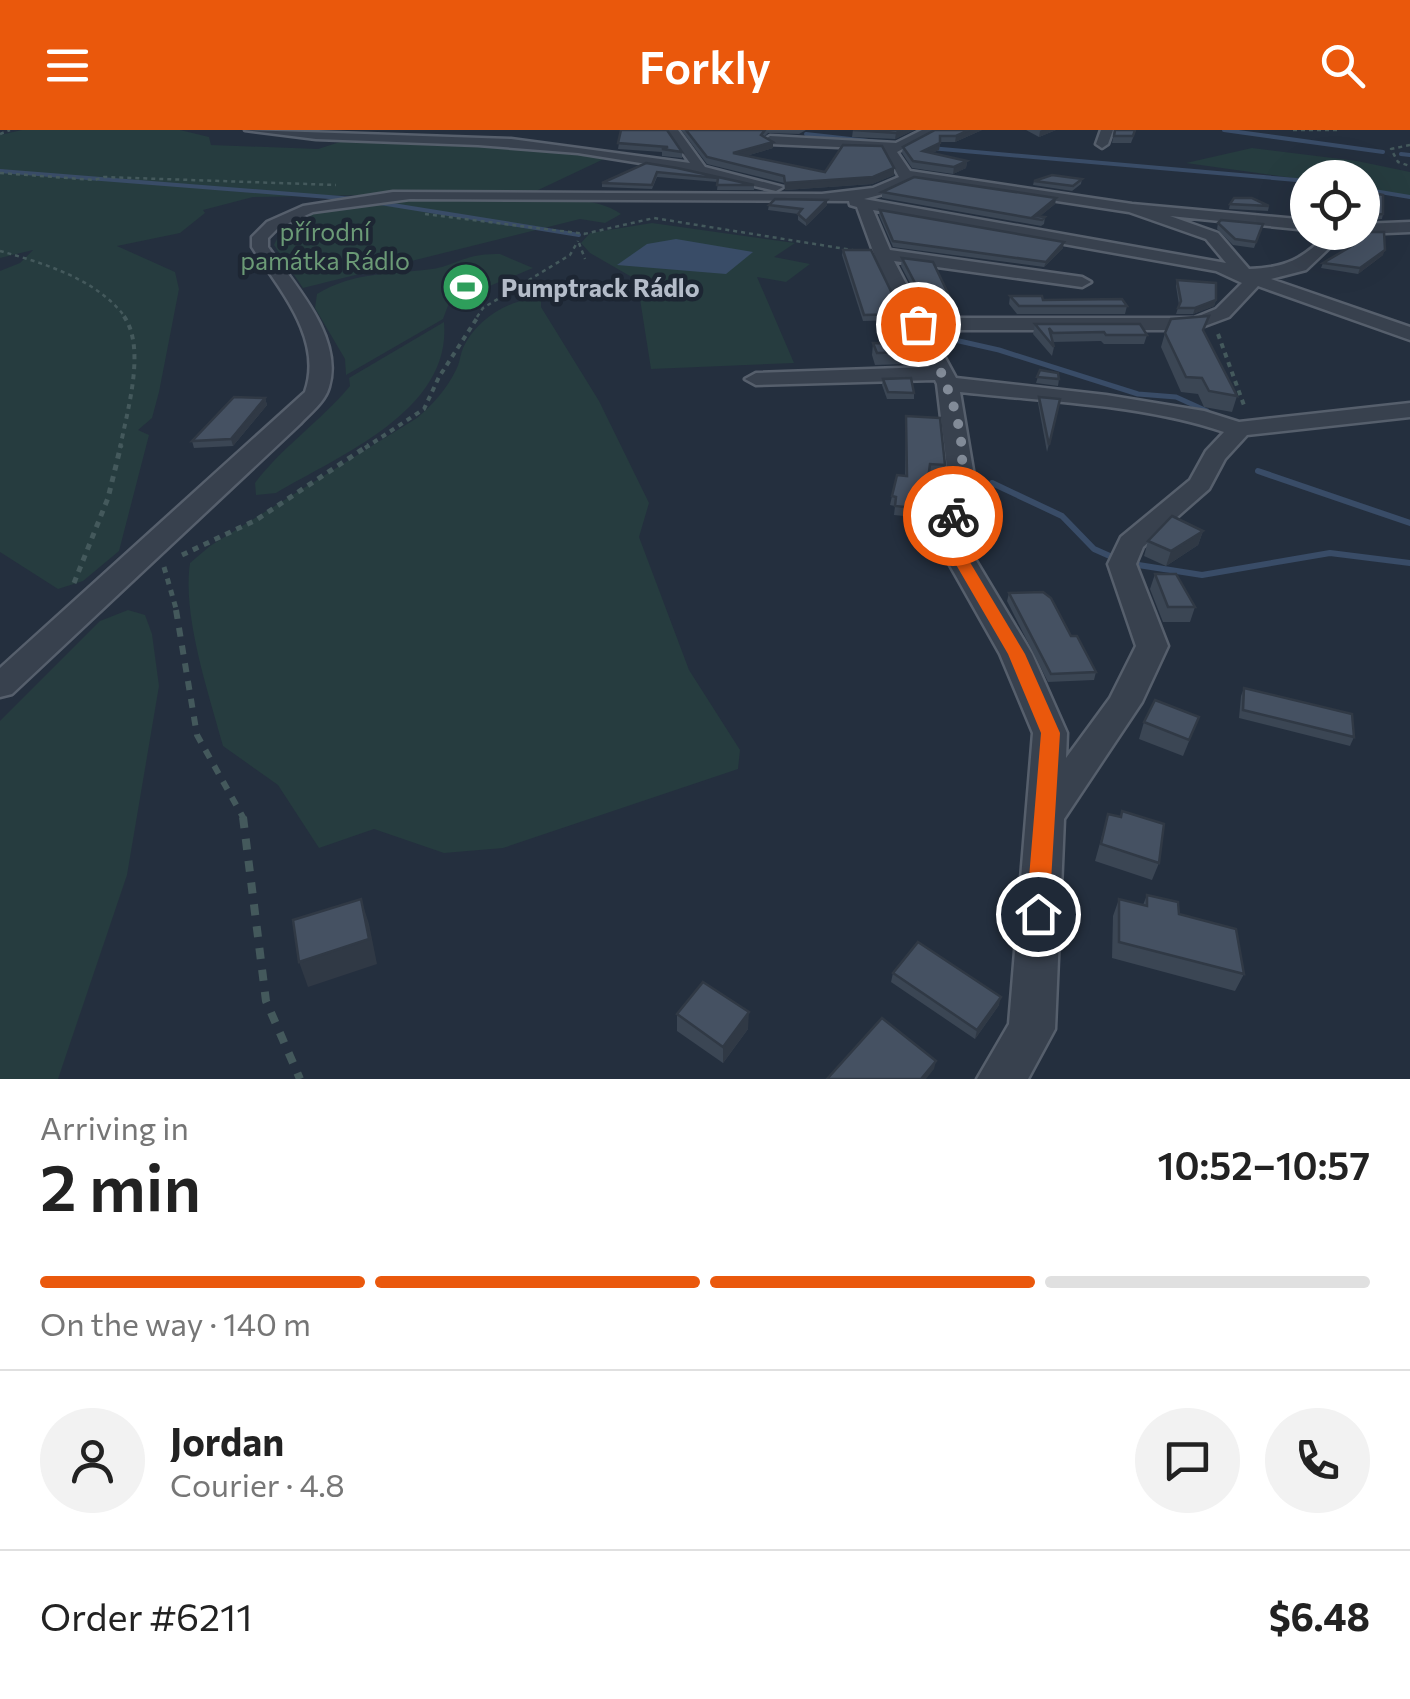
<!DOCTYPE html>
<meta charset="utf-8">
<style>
body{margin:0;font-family:Commissioner,sans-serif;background:#f2f2f2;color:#222;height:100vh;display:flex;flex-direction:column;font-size:38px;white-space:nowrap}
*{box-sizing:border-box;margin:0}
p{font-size:32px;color:#767676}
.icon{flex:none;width:55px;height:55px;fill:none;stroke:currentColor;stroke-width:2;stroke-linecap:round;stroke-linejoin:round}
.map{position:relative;height:949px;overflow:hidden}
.sheet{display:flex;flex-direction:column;background:#fff;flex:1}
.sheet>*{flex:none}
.tools{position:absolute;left:1290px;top:30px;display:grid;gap:20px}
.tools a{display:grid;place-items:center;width:90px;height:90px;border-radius:50%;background:#fff;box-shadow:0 10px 40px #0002;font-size:50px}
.pin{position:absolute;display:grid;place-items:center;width:85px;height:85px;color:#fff;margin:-42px;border:5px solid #fff;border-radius:50%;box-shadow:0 2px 10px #0007}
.courier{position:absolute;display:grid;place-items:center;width:100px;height:100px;margin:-50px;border:8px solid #ea580c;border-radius:50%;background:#fff;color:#222;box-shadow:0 2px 12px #0007}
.overview em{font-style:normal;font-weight:600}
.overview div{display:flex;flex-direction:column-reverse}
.overview{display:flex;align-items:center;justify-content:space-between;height:170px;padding:0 40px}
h1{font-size:65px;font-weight:600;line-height:75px}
.bar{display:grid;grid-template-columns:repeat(4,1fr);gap:15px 10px;align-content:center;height:120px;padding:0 40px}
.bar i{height:12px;border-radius:8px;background:#e0e0e0}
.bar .on{background:#ea580c}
.bar p{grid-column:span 4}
.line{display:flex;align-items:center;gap:25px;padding:0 40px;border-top:2px solid #e0e0e0}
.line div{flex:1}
.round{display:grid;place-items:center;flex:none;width:105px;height:105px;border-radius:52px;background:#f2f2f2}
header{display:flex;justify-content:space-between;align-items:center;height:130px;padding:0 40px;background:#ea580c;color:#fff;font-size:45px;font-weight:600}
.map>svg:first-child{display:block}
.green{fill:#263c3f}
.water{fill:#394c67}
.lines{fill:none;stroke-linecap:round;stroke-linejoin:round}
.stream-far2{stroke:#394c67;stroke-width:4}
.stream-far1{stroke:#394c67;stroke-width:5}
.stream{stroke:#394c67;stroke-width:6}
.minor-casing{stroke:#565f6c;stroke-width:5}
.path-far4{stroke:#44595c;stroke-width:2.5;stroke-dasharray:4 4;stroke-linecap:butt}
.path-far3{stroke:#44595c;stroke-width:4;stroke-dasharray:5 5;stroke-linecap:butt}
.path-far2{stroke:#44595c;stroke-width:5;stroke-dasharray:6 6;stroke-linecap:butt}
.path-far1{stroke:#44595c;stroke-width:6;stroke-dasharray:9 9;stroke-linecap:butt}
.path{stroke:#44595c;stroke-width:8;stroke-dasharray:11 11;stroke-linecap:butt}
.minor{fill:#38414e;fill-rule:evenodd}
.wall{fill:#3b4654}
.shaded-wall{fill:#303945}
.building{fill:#455162;stroke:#303945;stroke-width:2.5}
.route{fill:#ea580c}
.done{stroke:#828b98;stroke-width:10;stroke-dasharray:0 18}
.labels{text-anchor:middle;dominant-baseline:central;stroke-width:9;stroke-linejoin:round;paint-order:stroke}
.far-park-label{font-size:25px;fill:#6b9a76;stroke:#1d2633}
.far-poi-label{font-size:25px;font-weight:bold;fill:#b4bcc9;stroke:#1d2633;text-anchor:start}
</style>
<header><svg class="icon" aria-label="menu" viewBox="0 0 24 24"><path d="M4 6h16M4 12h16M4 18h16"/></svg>Forkly<svg class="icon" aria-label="search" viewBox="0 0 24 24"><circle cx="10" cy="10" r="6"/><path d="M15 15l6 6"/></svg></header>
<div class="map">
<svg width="1410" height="949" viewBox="0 0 1410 949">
<rect width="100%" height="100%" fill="#242f3e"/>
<!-- green -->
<g class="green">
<polygon points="22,0 180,0 209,7 211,15 318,19 340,12 370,11 506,17 608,27 534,62 253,67 203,80 205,83 180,103 117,116 175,142 179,159 159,262 152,288 138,300 149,305 119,421 83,451 58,459 0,422 0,141 20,133 33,120 0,128 0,5"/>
<polygon points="1252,18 1357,31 1410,42 1410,68 1363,58 1362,48 1307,50 1186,33"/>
<path d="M513 69C545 70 594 64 621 84L605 93 580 89 303 158 274 115C277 109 281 99 286 95 329 62 459 70 513 69Z"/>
<polygon points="652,93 795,113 774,127 810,134 786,152 757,147 794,233 651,239 637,150 590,123 581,113 590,103"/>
<path d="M500 124 533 138 449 173 443 189 346 245 345 229 315 178 317 164C355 141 390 145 432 139 455 136 465 123 500 124Z"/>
<path d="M530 169 541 170V177L599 271 649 373 639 407 689 540 740 620 738 639 503 718 444 723 374 699 319 718 278 655 223 616C209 564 182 486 190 433L210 416 417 288C433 274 446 260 456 240 460 233 460 225 463 218 475 192 503 173 530 169Z"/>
<path d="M444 192C452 281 338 326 276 363L256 365 255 353C282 317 321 291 350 256L349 248Z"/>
<polygon points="128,480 145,485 152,504 159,556 127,745 58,949 0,949 0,591 100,491"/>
</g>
<!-- water -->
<polygon class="water" points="676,109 753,122 726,144 617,135 647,114"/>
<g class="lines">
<!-- stream-far2 -->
<g class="stream-far2">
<polyline points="1224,0 1383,22"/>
<polyline points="806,4 886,13"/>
<polyline points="930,18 1308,51"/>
<polyline points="1401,24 1410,25"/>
<polyline points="0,41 354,69"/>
<polyline points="1362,59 1410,67"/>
<polyline points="368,71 579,105"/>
</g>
<!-- stream-far1 -->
<polyline class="stream-far1" points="937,206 999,220 1138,264 1176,267 1207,281"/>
<!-- stream -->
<g class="stream">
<polyline points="1258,341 1410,393"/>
<polyline points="992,353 1062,386 1094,419 1112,427"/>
<polyline points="1132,434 1202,445 1330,423 1410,433"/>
</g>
<!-- minor casing -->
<g class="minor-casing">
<g id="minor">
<polygon points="245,0 511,9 690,33 666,0 678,0 705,37 783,57 776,61 678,39 578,23 478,15 316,9"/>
<path d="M922 0H938L897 22 910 41 1132 74 1308 90V100L1170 86 1218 103 1249 139C1285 138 1304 129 1329 102H1346L1306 140 1271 149 1410 197V210L1258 156 1229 187 1194 200H930L956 248 1106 265 1204 281 1239 292 1410 273V287L1247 305 1225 329 1209 359 1143 417 1136 434 1168 516 1142 572 1064 689 1055 899 1028 949H977L1009 894 1033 603 1000 524 938 414 940 373 948 346 937 254 935 250 756 255 745 249 756 243 929 237 877 132 857 77 850 75 849 71 410 69 313 82 278 98 268 108V117C294 154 344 207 329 257 325 272 310 283 300 294L12 564 0 567V538L305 262C324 209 279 159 252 117V107L267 92 303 76 393 62 822 64 873 58 899 47 884 19 770 14 764 10 770 6 896 13ZM913 49 1129 82 1206 109 1226 133 864 69 891 62ZM873 80 1216 141 1242 153 1216 179 1194 188H924L894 131 1082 157 1091 152 1082 147 890 120ZM960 262C1047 272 1141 274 1224 302L1206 321 1190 350 1121 407 1108 434 1136 516 1110 568 1066 628 1067 603 1032 524 966 414V373L974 346Z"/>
<polygon points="1101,0 1113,0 1108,14 1102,18 1096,14"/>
<polygon points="1410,92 1410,102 1362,104 1357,102 1362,102 1362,94"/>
</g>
</g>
<!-- path-far4 -->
<g class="path-far4">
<polyline points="1293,0 1338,0"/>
<polyline points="0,4 10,0"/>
<polyline points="1410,15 1391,19 1398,32 1410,36"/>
<polyline points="0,43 94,50 104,47 336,55"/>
<polyline points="425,84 585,104"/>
<polyline points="584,104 654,88 858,121"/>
<polyline points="579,113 585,129"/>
<path d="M0 121C43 133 97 149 125 187"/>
<polyline points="477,187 483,178 570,125 578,111"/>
</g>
<!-- path-far3 -->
<g class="path-far3">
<polyline points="1218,204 1245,278"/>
<path d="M120 318C127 281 147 217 123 185"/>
<polyline points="365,318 424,279 439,247 479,185"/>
</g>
<!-- path-far2 -->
<g class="path-far2">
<polyline points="182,425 256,390 369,315"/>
<polyline points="164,437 177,482"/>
<polyline points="74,453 108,368 121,315"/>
</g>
<!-- path-far1 -->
<polyline class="path-far1" points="176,480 197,605 244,689"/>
<!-- path -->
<polyline class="path" points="243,687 266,871 300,949"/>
<!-- minor -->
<use href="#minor" class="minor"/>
</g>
<!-- wall -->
<g class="wall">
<polygon points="621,0 682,22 682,28 662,26 662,22 618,19"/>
<polygon points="681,0 806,0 799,4 768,3 764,7 773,18 746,26 825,42 894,45 872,54 785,60 784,53 707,34"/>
<polygon points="853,0 914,0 895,9 852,7"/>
<polygon points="935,0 982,0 955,12 940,12 939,20 932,23 967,31 966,38 953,44 912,38 902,23 903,17"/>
<polygon points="1026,0 1056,0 1039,7"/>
<polygon points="1115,0 1136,0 1131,13 1112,13"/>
<polygon points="646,33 754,55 754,60 717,60 718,52 657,47 652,59 602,57 602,53"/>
<polygon points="1082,49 1081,54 1072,61 1033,55 1034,51"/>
<polygon points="1362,60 1383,84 1382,89 1362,90"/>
<polygon points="882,62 1056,68 1055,74 1040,86 1045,87 1044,94 1041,96 882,68"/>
<polygon points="827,70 827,75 806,96 798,90 798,84 768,80 769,75"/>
<polygon points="1230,74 1269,76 1268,81 1229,79"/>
<polygon points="880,80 1063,118 1044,137 893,117 879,85"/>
<polygon points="1218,93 1263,94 1254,118 1233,115 1217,99"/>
<polygon points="843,120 902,184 902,190 863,191 842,125"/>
<polygon points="1383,125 1358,144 1321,138 1323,133"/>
<polygon points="902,128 954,176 953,184 926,184 901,136"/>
<polygon points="1177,150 1216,170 1214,176 1193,184 1176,184 1179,175 1176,156"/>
<polygon points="1010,166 1043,170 1127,176 1125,184 1017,184 1009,174"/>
<polygon points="1035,194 1147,205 1144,214 1104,214 1101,211 1052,212 1054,217 1052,226 1033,204"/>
<polygon points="1204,202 1237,266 1232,282 1204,277 1198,264 1181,262 1161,217 1165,203"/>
<polygon points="873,213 907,222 906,234 875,235 872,225"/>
<polygon points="1040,240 1059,249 1058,256 1036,253"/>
<polygon points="883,249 914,263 914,269 887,269 882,255"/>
<polygon points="1039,267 1060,269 1047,322 1038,273"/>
<polygon points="265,268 267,275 233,316 194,318 192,311"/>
<polygon points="906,286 945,335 944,344 929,343 923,388 894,385 895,376 890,375 892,366 905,346"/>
<polygon points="1203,401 1198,415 1166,436 1144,426 1148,411"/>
<polygon points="1155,444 1195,477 1190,492 1163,492 1150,459"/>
<polygon points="1009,463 1071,506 1096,542 1094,550 1048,552 1007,471"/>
<polygon points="1244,558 1354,607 1350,616 1239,588 1241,566"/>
<polygon points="1199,587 1183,626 1139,609 1144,592"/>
<polygon points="1122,681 1159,733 1152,750 1095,731 1108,684 1120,687"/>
<polygon points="1147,765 1179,784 1244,844 1235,861 1112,828 1113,786 1119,769 1143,775"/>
<polygon points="893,843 999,875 975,909 891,852"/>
<polygon points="677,884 748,899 723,933 677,901"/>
</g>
<!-- shaded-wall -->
<g class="shaded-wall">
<polygon points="902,0 914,0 895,9 896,3"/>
<polygon points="969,0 982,0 955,12 956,6"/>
<polygon points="1042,0 1056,0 1039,7 1040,1"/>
<polygon points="773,12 773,18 732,30 733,23"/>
<polygon points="940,13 939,20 922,27 923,21"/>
<polygon points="967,31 966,38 953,44 954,37"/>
<polygon points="894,38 894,45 872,54 785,60 785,53"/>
<polygon points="1056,68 1055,74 1037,89 1034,86"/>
<polygon points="827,70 827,75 806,96 806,91"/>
<polygon points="1064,112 1063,118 1044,137 1046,132"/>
<polygon points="1385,120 1383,125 1358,144 1360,138"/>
<polygon points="1216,170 1214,176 1193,184 1195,178"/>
<polygon points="265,268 267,275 233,316 231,309"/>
<polygon points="1203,401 1198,415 1166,436 1171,421"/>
<polygon points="361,769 369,794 377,834 308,857 299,832"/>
<polygon points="1001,867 999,875 975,909 977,900"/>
<polygon points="749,882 748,899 723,933 723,917"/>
<polygon points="936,931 934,939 926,949 921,949"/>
</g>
<!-- building -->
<g class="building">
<polygon points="621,0 667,0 682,22 662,19 668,17 618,13"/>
<polygon points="686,0 765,0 761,5 773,12 733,23 825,42 843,15 882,16 894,38 873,47 785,53 784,46 707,27"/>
<polygon points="853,0 902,0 896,3"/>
<polygon points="935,0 969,0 956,6 940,6 940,13 923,21 967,31 954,37 913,31 903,17"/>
<polygon points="1115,0 1135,0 1133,6 1114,6"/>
<polygon points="646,33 677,38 754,55 717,55 718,48 657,42 652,55 602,53"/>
<polygon points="1052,45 1082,49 1073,56 1034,51"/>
<polygon points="914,47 1056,68 1034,86 1045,87 1042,90 882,62"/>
<polygon points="1362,60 1383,65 1383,84 1364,85 1362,87"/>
<polygon points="1234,68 1252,68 1269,76 1230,74"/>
<polygon points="775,69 827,70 806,91 798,84 802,79 769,75"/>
<polygon points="880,80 1064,112 1046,132 893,111"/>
<polygon points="1221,90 1263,94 1256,112 1235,109 1218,93"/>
<polygon points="1366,102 1384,102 1385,120 1360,138 1323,133 1360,111"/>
<polygon points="843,120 871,120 902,184 864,185"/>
<polygon points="902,128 933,132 954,176 927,176"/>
<polygon points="1177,150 1216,153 1216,170 1195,178 1178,178 1181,171"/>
<polygon points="1010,166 1042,166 1043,170 1122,169 1127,176 1019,176"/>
<polygon points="1209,186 1203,200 1237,266 1209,261 1202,248 1186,247 1165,203 1171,189"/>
<polygon points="1035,194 1140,194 1147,205 1106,205 1104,202 1053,203 1049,198 1054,217"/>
<polygon points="873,213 905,214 907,222 877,223"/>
<polygon points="1040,240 1058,243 1059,249 1037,247"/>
<polygon points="911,248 914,263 888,262 883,249"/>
<polygon points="234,267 265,268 231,309 192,311"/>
<polygon points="1039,267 1060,269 1049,315"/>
<polygon points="906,286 940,288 945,335 930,334 924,379 895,376 896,367 892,366 897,345 907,346"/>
<polygon points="1172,386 1203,401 1171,421 1148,411"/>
<polygon points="1155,444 1176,444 1195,477 1168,477"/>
<polygon points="1043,462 1051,468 1071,506 1077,506 1096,542 1051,544 1009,463"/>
<polygon points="1244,558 1352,584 1354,607 1243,580"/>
<polygon points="1155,570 1199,587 1189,610 1144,592"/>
<polygon points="1122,681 1164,694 1159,733 1101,714 1108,684 1121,687"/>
<polygon points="1147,765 1178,772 1179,784 1236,799 1244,844 1119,812 1119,769 1147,776"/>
<polygon points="361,769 369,809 299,832 293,790"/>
<polygon points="918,812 1001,867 977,900 893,843"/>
<polygon points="703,852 749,882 723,917 677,884"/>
<polygon points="882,888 936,931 921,949 827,949"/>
</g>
<!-- route -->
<polygon class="route" points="953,382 960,386 959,414 1025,524 1060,603 1049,784 1045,790 1030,790 1026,784 1041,603 1008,524 944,414 945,386"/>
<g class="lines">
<!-- done -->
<path class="done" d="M918 194C941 240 968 293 961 347 959 361 953 372 953 386"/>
</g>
<!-- icons -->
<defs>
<g id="stadium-disc" transform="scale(2.5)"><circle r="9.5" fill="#2e9e5b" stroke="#1d2633"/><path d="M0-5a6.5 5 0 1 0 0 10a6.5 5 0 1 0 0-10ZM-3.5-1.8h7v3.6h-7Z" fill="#fff"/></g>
</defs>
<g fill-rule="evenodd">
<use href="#stadium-disc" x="466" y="157"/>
</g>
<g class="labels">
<!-- far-park labels -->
<g class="far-park-label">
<text x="325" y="101">přírodní<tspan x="325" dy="29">památka Rádlo</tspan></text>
</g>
<!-- far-poi labels -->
<g class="far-poi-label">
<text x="501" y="157">Pumptrack Rádlo</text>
</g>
</g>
</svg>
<div class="tools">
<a><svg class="icon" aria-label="locate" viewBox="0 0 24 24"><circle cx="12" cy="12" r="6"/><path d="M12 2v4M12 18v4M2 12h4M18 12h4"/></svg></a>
</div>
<div class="pin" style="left:918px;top:194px;background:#ea580c"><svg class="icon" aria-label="bag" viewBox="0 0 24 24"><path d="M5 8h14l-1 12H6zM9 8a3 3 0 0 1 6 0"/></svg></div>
<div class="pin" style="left:1038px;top:784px;background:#1f2937"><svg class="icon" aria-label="home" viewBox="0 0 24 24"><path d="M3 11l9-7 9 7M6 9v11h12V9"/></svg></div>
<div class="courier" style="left:953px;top:386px"><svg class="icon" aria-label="bike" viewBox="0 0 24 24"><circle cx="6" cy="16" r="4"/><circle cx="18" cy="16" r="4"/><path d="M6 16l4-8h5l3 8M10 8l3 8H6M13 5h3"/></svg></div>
</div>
<section class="sheet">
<div class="overview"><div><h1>2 min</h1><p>Arriving in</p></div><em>10:52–10:57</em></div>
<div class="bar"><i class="on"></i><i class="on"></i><i class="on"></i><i></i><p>On the way · 140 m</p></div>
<div class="line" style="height:180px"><a class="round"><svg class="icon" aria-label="person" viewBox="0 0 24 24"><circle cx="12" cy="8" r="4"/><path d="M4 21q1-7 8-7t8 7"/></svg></a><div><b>Jordan</b><p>Courier · 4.8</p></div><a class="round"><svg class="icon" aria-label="chat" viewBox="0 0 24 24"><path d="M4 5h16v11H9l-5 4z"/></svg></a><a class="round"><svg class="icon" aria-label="phone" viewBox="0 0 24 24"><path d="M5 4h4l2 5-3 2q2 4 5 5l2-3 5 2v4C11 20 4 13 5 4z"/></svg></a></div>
<div class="line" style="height:130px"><div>Order #6211</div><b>$6.48</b></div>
</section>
